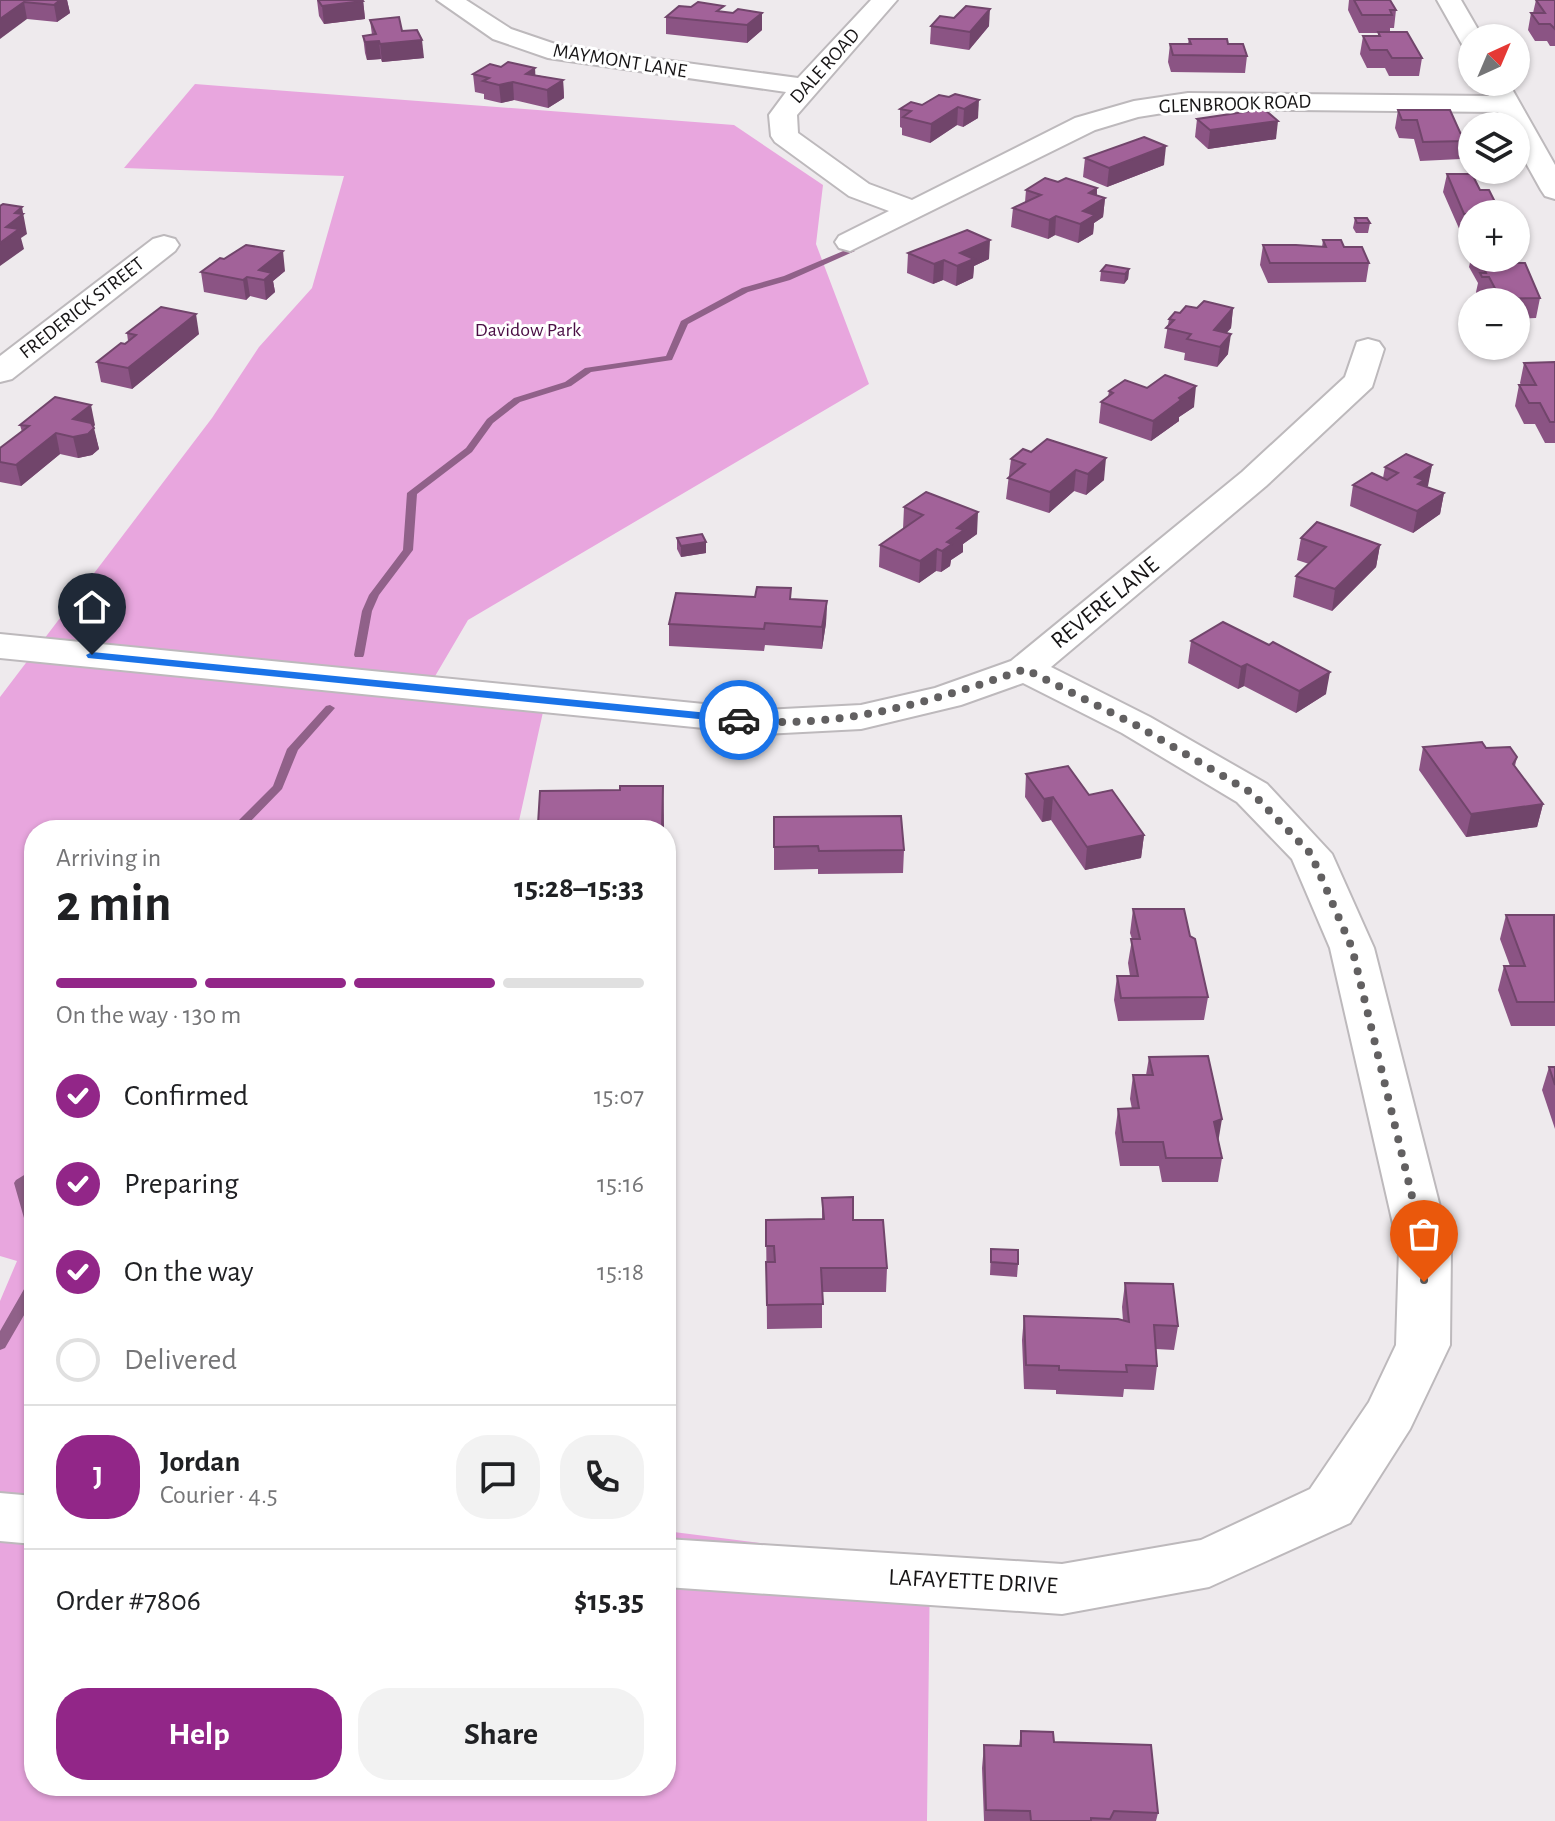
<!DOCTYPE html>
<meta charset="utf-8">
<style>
body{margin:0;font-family:"Alegreya Sans",sans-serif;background:#f2f2f2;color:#202124;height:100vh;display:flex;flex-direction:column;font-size:30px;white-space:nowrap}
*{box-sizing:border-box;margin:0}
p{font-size:26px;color:#757577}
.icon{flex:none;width:44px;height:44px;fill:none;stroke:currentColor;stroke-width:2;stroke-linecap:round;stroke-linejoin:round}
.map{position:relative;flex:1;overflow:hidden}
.panel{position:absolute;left:24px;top:820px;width:652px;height:976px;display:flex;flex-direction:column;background:#fff;border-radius:32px;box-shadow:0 2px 6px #0004}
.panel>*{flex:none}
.needle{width:52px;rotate:44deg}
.controls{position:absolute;left:1458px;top:24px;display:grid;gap:16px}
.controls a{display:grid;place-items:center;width:72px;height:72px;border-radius:50%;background:#fff;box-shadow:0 2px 6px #0004;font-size:40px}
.pin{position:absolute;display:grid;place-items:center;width:68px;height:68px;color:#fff;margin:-82px -34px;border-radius:50% 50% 50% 0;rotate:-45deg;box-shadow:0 0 8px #0007}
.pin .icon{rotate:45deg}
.courier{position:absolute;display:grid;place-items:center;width:80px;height:80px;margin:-40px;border:6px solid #1a73e8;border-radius:50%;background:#fff;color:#222;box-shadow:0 2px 10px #0007}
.summary em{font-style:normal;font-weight:700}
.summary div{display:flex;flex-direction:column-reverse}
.summary{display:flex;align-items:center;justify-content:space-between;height:136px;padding:0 32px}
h1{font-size:52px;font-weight:700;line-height:60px}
.bar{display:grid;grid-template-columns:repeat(4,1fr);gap:12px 8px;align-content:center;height:96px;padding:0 32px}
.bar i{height:10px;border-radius:6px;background:#e0e0e0}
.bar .active{background:#922688}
.bar p{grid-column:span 4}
.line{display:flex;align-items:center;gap:20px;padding:0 32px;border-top:2px solid #e0e0e0}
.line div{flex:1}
.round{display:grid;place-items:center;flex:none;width:84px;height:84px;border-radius:32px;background:#f2f2f2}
ol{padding:0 32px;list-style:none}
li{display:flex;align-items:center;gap:24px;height:88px}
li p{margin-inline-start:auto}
li .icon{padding:8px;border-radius:50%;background:#922688;color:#fff;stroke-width:4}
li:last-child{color:#757577}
li i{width:44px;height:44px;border:4px solid #e0e0e0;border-radius:50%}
.primary-button{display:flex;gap:16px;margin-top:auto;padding:16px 32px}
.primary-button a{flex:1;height:92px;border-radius:32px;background:#922688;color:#fff;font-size:32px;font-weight:700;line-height:92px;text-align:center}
.primary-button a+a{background:#f2f2f2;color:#202124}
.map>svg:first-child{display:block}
.green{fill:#e8a6de}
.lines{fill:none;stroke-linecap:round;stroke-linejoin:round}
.stream{fill:#906189;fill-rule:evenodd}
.minor-casing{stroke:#bdb9bc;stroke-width:4}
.minor{fill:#fff;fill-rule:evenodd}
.wall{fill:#8b5484}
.shaded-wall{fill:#71456b}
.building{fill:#a26299;stroke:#71456b;stroke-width:2}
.route{fill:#1a73e8}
.done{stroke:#626061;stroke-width:8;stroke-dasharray:0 14.4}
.labels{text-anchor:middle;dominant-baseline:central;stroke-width:6;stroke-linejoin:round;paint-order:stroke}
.far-street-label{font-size:20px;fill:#171516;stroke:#fff}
.far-park-label{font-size:20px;fill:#4a0d44;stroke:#fff}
.street-label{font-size:24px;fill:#171516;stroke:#fff}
</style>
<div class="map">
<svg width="1555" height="1821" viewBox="0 0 1555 1821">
<rect width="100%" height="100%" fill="#eeeaed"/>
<!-- green -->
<polygon class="green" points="195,84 734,125 823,185 816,244 869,384 468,620 424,695 543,712 517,830 34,830 34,1786 666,1786 666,1531 930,1565 927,1821 0,1821 0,1301 17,1261 0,1256 0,697 212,418 259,347 312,288 344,176 124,168"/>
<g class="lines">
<!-- stream -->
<g class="stream">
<polygon points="848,249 855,251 790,280 748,292 688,324 672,360 591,372 571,386 520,402 493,423 472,452 417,494 413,550 379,595 372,611 364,655 363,657 355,657 354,655 362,611 369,595 403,550 407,493 466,448 487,419 514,398 565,382 585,368 666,356 681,321 742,288 784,276"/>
<polygon points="330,705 335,708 298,750 282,789 242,830 229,830 273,786 287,749 326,706"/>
<polygon points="34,1169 34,1181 28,1185 34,1205 34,1298 5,1348 0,1350 0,1331 27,1284 26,1225 14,1183 16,1180"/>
</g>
<!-- minor casing -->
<g class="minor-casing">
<g id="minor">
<polygon points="437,0 466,0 511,29 561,46 798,78 871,0 897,0 797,115 798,133 869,184 912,200 1075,118 1134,101 1188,93 1489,96 1482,82 1508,82 1555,165 1555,199 1545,196 1541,190 1516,145 1516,126 1506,126 1498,112 1188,109 1138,117 1095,130 850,251 839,248 835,242 839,236 889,211 849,196 775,142 771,136 769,115 786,92 548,58 493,39"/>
<polygon points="1437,0 1461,0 1483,38 1472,38 1472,49 1463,46"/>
<polygon points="164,236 175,239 179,245 175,251 12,379 0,382 0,356 153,239"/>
<polygon points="1368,339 1379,342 1384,349 1372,387 1266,486 1051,667 1150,717 1267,784 1332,854 1374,948 1451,1250 1450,1345 1410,1429 1350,1523 1209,1587 1062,1614 666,1587 666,1539 1062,1564 1201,1540 1310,1489 1369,1402 1396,1345 1399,1250 1330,948 1292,859 1237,802 1122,733 1023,683 961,705 861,729 764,734 0,658 0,634 764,710 861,705 935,688 1011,661 1242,472 1345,377 1357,342"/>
<polygon points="0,1493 34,1496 34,1544 0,1541"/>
</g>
</g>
<!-- minor -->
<use href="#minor" class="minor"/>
</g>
<!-- wall -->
<g class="wall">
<polygon points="0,0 67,0 70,13 57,22 27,19"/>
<polygon points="317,0 363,0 365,19 324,24 319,16"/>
<polygon points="1349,0 1390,0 1396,10 1394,28 1390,28 1390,32 1422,58 1419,76 1389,76 1385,68 1367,68 1360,54 1363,36 1378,36 1378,33 1359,33 1348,10"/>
<polygon points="1536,0 1555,0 1555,46 1550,46 1547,41 1535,41 1528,30 1531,13 1533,13"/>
<polygon points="724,12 733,13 762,13 762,30 747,43 666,34 666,17"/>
<polygon points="954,18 989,26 969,50 930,44 931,26"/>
<polygon points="370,20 402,31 424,58 382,62 381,59 367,60 365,53 363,36 372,35"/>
<polygon points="1189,39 1228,44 1247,56 1245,73 1171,72 1168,62 1170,44 1188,44"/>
<polygon points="473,74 536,75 563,80 564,98 548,108 514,100 501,103 484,99 484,94 475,92"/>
<polygon points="949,97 978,118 963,127 957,125 930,143 902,135 902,128 900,127 900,109 922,105"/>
<polygon points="1398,110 1464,141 1461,159 1420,161 1414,139 1399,138 1395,128"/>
<polygon points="1197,119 1276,139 1208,149 1195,137"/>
<polygon points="1085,158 1164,165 1107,187 1083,177"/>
<polygon points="1447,174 1480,190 1472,214 1472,233 1461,233 1443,192"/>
<polygon points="1058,182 1097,188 1097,195 1105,198 1103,217 1094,223 1093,234 1078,243 1055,235 1048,239 1011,227 1013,208 1025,202 1026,190"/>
<polygon points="1355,218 1370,223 1368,233 1356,233 1353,228"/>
<polygon points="1323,240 1344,247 1369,263 1366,282 1268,283 1260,265 1263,245 1322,247"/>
<polygon points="908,253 989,259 974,266 973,278 956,286 943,280 933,284 907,273"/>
<polygon points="1472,254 1472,258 1513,258 1540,298 1536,318 1516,319 1516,302 1488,302 1485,296 1478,297 1476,292 1478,283 1469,267"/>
<polygon points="224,259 285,271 273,281 275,292 266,300 250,296 246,300 204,292 201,272"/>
<polygon points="1129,269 1128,279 1124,284 1100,281 1101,271"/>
<polygon points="1197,308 1233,308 1231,328 1226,333 1228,354 1217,367 1184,360 1185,353 1164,348 1169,319 1180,313"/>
<polygon points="127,333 199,334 132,389 101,382 97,362 128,341"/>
<polygon points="1555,362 1555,443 1545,443 1535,424 1524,424 1515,406 1519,385 1521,385 1520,383 1524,363"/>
<polygon points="1109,391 1194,407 1179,417 1179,421 1151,441 1099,423 1101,402 1108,397"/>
<polygon points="20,425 95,425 93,427 99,449 92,455 78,458 60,454 21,486 0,482 0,448 22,432"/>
<polygon points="1023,449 1104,480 1086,495 1074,491 1049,513 1006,499 1011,459"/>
<polygon points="1432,465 1427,487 1444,493 1440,514 1413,533 1350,506 1353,485 1383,478 1385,467"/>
<polygon points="904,507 977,534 963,544 963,552 951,560 950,566 941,572 936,571 919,583 879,567 880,545 903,529"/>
<polygon points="677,538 706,542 706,553 681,557 677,549"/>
<polygon points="1301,538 1380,545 1376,567 1332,611 1293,597 1296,576 1309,564 1297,560"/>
<polygon points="791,588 791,599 827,601 826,623 822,649 765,645 764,651 669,646 669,624 755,597"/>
<polygon points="1191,641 1326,694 1296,713 1244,686 1238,689 1188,663"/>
<polygon points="1423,747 1486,748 1517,757 1515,766 1543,804 1537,827 1466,837 1419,770"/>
<polygon points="1026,774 1144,835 1141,858 1085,870 1051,820 1042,822 1025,797"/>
<polygon points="663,786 664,830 538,830 538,824 620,790"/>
<polygon points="774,817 904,850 903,873 818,874 818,869 774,870"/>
<polygon points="1133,909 1190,936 1208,997 1204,1020 1118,1021 1114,1000 1117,976 1130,976 1128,963 1132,939 1130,933"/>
<polygon points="1506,915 1555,918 1555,1026 1511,1026 1498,990 1504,966 1510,966 1500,939"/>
<polygon points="1149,1057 1218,1142 1222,1158 1218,1182 1162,1182 1159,1166 1120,1166 1115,1133 1118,1109 1132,1109 1130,1099 1133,1075 1146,1075"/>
<polygon points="1549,1067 1555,1067 1555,1129 1542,1090"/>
<polygon points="822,1198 853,1220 887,1268 886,1292 822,1292 822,1328 767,1329 766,1220 822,1219"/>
<polygon points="991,1249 1018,1264 1017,1277 990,1275"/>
<polygon points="1125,1283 1178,1326 1174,1350 1156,1349 1157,1366 1154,1390 1124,1389 1123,1397 1056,1394 1056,1390 1024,1389 1022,1340 1024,1316 1123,1321 1122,1307"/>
<polygon points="1021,1731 1054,1742 1158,1813 1156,1821 984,1821 982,1768 984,1745 1019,1746"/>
</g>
<!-- shaded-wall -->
<g class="shaded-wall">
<polygon points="60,0 67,0 70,13 57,22 54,5"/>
<polygon points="363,0 365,19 324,24 322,6"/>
<polygon points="24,2 27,19 0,39 0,19"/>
<polygon points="990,9 989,26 969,50 970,32"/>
<polygon points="762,13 762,30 747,43 747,25"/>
<polygon points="422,40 424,58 382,62 380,44"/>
<polygon points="379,41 381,59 367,60 365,42"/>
<polygon points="535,68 536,86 526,74"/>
<polygon points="563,80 564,98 548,108 547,90"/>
<polygon points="513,82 514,100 501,103 499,85"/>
<polygon points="979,100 978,118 963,127 964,109"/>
<polygon points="958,107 957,125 930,143 931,124"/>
<polygon points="1278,121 1276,139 1208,149 1210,130"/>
<polygon points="1166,146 1164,165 1107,187 1109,168"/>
<polygon points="1097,188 1096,203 1105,198 1103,217 1094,223 1093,234 1078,243 1080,224 1083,211 1089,193"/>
<polygon points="22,207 27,234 21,238 24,249 0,266 0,243 6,227 15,213"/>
<polygon points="1056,216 1055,235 1048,239 1049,220"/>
<polygon points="990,240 989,259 974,266 973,278 956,286 957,266 960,253"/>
<polygon points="283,251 285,271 273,281 275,292 266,300 264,280 259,270"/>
<polygon points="944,260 943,280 933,284 934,264"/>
<polygon points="1129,269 1128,279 1124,284 1125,274"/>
<polygon points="247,277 250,296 246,300 243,280"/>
<polygon points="1233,308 1231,328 1215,346 1214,330"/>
<polygon points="196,314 199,334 132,389 128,368"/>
<polygon points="1231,334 1228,354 1217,367 1220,347"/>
<polygon points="1196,386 1194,407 1179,417 1179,421 1151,441 1153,421 1179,398"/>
<polygon points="91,405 95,425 84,434 94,428 99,449 92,455 78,458 73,437 73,419"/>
<polygon points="56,433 60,454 21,486 16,465"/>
<polygon points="1106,458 1104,480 1086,495 1088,474"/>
<polygon points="1432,465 1428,486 1421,491 1415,477"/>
<polygon points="1076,470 1074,491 1049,513 1050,492"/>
<polygon points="1444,493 1440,514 1413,533 1417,511"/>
<polygon points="978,512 977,534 963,544 963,552 951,560 950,566 941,572 942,551 947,542 957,528"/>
<polygon points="706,542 706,553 681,557 681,546"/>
<polygon points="1380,545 1376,567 1332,611 1335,589"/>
<polygon points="937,549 936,571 919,583 920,561"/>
<polygon points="827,601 826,623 822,649 822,627"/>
<polygon points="1247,664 1244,686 1238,689 1241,667"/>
<polygon points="1330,672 1326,694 1296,713 1299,691"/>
<polygon points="663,786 664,830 662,830"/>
<polygon points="1053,797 1051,820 1042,822 1044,799"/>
<polygon points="1543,804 1537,827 1466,837 1471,814"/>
<polygon points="1144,835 1141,858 1085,870 1087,847"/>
<polygon points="1222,1119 1218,1143 1214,1122"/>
</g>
<!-- building -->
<g class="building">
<polygon points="0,0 60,0 54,5 24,2 0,19"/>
<polygon points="318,0 362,0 363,1 322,6"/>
<polygon points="1354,0 1390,0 1396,10 1390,10 1392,15 1362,15"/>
<polygon points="1536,0 1555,0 1555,29 1550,24 1539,24 1531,13 1545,13"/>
<polygon points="698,2 724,6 717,11 733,13 738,9 762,13 747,25 666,17 679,6 691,7"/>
<polygon points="966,6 990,9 970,32 931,26 940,16 954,18"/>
<polygon points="399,17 402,31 417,30 422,40 380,44 379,41 365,42 363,36 376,34 370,20"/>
<polygon points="1378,32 1407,32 1422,58 1392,58 1387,50 1370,50 1363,36 1380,36"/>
<polygon points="1189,39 1227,39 1228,44 1243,44 1247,56 1173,55 1170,44 1191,44"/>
<polygon points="508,62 535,68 526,74 563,80 547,90 513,82 499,85 483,81 489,78 473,74 490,64 501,67"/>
<polygon points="955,94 979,100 964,109 958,107 931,124 903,117 911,111 900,109 911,102 922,105 939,95 949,97"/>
<polygon points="1264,109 1278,121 1210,130 1197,119"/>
<polygon points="1398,110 1450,110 1464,141 1423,142 1417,120 1402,120"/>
<polygon points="1144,137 1166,146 1109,168 1085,158"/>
<polygon points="1447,174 1472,174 1480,190 1489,190 1501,214 1464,214"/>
<polygon points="1045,178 1058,182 1066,178 1097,188 1089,193 1105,198 1083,211 1095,215 1080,224 1056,216 1049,220 1013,208 1041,195 1026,190"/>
<polygon points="3,204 22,207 15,213 23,214 6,227 19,229 0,243 0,206"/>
<polygon points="1355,218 1367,218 1370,223 1357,223"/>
<polygon points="967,230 990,240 960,253 974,259 957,266 944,260 934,264 908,253"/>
<polygon points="1323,240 1341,240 1344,247 1362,247 1369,263 1270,263 1263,245 1296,245 1326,247"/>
<polygon points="246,245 283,251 259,270 272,273 264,280 247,277 243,280 201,272 220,258 224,259"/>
<polygon points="1479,258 1513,258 1516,263 1525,263 1540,298 1494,299 1490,292 1497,292 1489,277 1482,277 1480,273 1486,273"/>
<polygon points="1106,265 1129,269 1125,274 1101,271"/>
<polygon points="1204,301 1233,308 1214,330 1231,334 1220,347 1187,339 1191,334 1166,328 1174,320 1169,319 1175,312 1180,313 1186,306 1197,308"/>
<polygon points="161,307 196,314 128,368 97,362 121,343 125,344 136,335 127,333"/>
<polygon points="1555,362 1555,422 1550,422 1540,403 1529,403 1519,385 1536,385 1524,363"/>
<polygon points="1165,375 1196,386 1179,398 1181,400 1153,421 1101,402 1113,393 1109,391 1125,380 1147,388"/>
<polygon points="55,397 91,405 73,419 91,423 94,428 88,434 73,437 56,433 16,465 0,462 0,448 29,426 20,425"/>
<polygon points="1047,439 1106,458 1088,474 1076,470 1050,492 1008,478 1025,464 1011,459 1023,449 1031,452"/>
<polygon points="1406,454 1432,465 1415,477 1424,480 1418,484 1444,493 1417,511 1353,485 1372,473 1387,480 1398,473 1385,467"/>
<polygon points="926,492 978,512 957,528 964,530 947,542 952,544 942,551 937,549 920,561 880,545 923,515 904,507"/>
<polygon points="1317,522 1380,545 1335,589 1296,576 1326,547 1301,538"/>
<polygon points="702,534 706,542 681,546 677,538"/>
<polygon points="757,587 791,588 790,599 827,601 822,627 765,623 764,629 669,624 676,593 755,597"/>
<polygon points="1223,622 1269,645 1273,642 1330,672 1299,691 1247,664 1241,667 1191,641"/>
<polygon points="1482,742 1486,748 1510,747 1517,757 1513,764 1543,804 1471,814 1423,747"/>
<polygon points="1068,766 1089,795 1112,790 1144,835 1087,847 1053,797 1044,799 1026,774"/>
<polygon points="620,786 663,786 662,830 614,830 615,823 538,824 540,791 620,790"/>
<polygon points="901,816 904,850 819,851 818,846 774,847 774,817"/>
<polygon points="1133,909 1184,909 1190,936 1195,939 1208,997 1121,998 1117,976 1138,976 1131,939 1140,939"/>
<polygon points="1506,915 1554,915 1555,1002 1517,1002 1504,966 1525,966"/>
<polygon points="1208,1056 1222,1119 1214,1122 1222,1158 1166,1158 1163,1142 1123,1142 1118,1109 1139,1108 1133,1075 1153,1075 1149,1057"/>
<polygon points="1549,1067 1555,1067 1555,1085"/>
<polygon points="853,1197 853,1220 883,1220 887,1268 821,1268 823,1304 767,1305 766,1262 775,1262 774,1246 766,1246 766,1220 824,1219 822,1198"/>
<polygon points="991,1249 1018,1250 1018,1264 991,1262"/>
<polygon points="1125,1283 1173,1284 1178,1326 1154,1325 1157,1366 1126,1365 1127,1372 1059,1370 1059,1366 1026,1365 1024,1316 1118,1319 1129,1322"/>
<polygon points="1021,1731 1053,1732 1054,1742 1151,1745 1158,1813 1114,1811 1110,1819 1091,1818 1091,1821 1031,1821 1030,1811 986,1810 984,1745 1021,1746"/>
</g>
<!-- route -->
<polygon class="route" points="92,652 739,716 745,720 739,723 88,658 86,655"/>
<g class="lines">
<!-- done -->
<path class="done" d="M739 720C839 730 932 702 1025 669L1136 725 1252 793 1311 854 1352 948 1425 1250 1424 1282"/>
</g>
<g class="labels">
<!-- far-street labels -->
<g class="far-street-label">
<text transform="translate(620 61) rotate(9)">MAYMONT LANE</text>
<text transform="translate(825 66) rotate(-48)">DALE ROAD</text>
<text transform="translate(1235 104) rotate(-2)">GLENBROOK ROAD</text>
<text transform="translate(82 308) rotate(-38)">FREDERICK STREET</text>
</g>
<!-- far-park labels -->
<g class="far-park-label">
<text x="528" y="330">Davidow Park</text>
</g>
<!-- street labels -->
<g class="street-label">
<text transform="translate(1105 603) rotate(-39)">REVERE LANE</text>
<text transform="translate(973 1582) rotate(3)">LAFAYETTE DRIVE</text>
</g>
</g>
</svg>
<div class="controls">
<a><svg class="needle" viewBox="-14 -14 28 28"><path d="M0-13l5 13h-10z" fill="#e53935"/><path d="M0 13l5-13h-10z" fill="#757577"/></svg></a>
<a><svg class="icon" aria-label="layers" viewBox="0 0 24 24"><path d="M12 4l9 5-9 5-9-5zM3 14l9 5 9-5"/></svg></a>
<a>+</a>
<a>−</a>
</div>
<div class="pin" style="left:1424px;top:1282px;background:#ea580c"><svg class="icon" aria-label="bag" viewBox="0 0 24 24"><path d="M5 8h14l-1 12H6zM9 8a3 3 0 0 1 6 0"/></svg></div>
<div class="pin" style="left:92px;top:655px;background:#1f2937"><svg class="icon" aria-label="home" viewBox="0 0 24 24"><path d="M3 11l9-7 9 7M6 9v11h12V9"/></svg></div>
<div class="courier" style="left:739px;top:720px"><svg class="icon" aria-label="car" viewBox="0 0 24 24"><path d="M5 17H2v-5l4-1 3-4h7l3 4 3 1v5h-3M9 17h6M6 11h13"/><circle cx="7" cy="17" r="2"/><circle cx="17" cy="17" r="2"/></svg></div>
<section class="panel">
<div class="summary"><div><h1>2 min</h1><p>Arriving in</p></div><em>15:28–15:33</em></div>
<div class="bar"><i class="active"></i><i class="active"></i><i class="active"></i><i></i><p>On the way · 130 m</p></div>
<ol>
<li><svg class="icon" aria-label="check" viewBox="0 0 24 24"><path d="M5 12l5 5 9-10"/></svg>Confirmed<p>15:07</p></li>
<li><svg class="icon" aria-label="check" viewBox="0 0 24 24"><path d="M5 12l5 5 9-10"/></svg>Preparing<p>15:16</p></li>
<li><svg class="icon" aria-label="check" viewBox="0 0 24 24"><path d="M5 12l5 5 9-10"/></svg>On the way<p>15:18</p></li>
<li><i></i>Delivered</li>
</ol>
<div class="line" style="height:144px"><b class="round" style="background:#922688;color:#fff">J</b><div><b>Jordan</b><p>Courier · 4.5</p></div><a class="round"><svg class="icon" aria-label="chat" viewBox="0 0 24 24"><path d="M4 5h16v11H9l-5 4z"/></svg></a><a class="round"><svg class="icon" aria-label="phone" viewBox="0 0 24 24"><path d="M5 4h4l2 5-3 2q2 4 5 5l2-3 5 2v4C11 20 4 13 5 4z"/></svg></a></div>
<div class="line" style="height:104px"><div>Order #7806</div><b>$15.35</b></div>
<div class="primary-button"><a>Help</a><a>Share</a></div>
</section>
</div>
